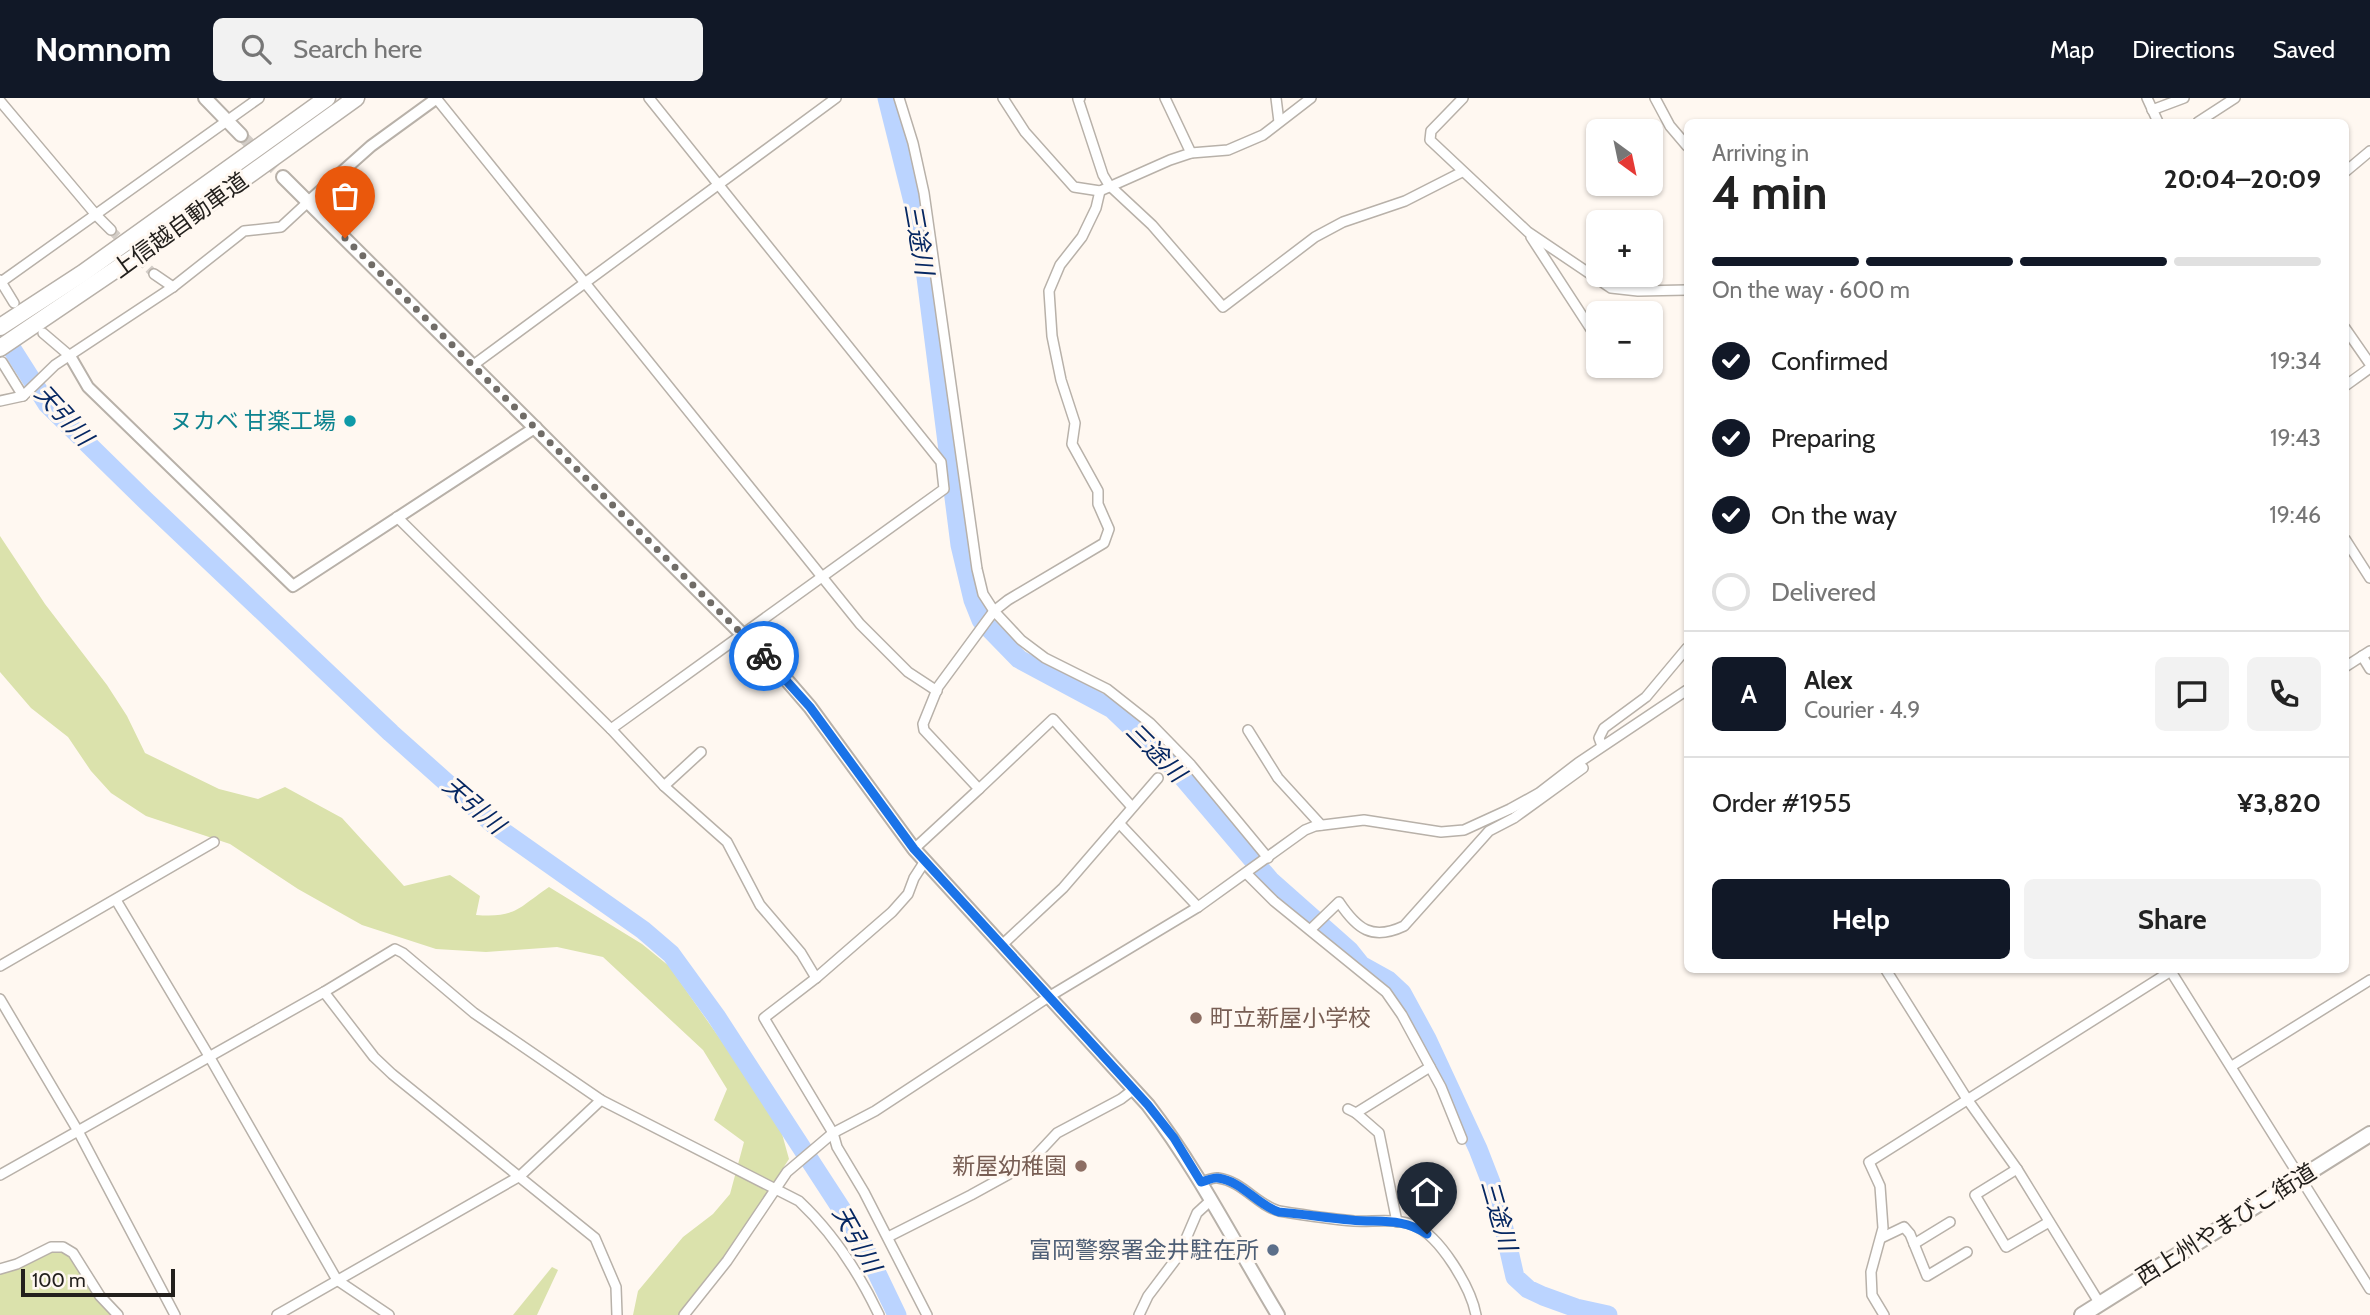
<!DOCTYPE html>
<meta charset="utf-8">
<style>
body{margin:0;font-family:Cabin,"Noto Sans JP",sans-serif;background:#f2f2f2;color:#222;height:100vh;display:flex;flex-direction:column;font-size:26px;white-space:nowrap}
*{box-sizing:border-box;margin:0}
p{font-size:23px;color:#767676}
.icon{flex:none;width:38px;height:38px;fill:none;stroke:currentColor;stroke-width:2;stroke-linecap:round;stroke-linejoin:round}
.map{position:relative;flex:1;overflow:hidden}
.details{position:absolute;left:1684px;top:21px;width:665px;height:854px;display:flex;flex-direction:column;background:#fff;border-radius:10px;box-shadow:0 2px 5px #0004}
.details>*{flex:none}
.needle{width:46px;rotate:147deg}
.controls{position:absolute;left:1586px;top:21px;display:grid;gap:14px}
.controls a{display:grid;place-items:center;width:77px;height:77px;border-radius:10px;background:#fff;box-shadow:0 2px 5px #0004;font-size:35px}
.scale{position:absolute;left:21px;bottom:18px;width:154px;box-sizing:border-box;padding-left:7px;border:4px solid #23201d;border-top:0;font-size:19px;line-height:24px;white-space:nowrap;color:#23201d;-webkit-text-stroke:5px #fff8f1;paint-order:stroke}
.pin{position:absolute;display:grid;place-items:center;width:60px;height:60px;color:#fff;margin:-72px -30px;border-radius:50% 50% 50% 0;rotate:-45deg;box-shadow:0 0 7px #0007}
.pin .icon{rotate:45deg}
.courier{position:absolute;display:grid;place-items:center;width:70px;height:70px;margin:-35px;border:5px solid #1a73e8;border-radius:50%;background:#fff;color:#222;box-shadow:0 2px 9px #0007}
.summary em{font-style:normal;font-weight:700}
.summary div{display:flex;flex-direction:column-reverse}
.summary{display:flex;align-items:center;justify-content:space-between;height:119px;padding:0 28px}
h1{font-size:46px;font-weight:700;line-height:52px}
.bar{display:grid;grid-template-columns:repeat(4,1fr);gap:10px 7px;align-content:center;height:84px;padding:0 28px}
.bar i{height:9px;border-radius:5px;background:#e0e0e0}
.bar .on{background:#111827}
.bar p{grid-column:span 4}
.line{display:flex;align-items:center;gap:18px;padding:0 28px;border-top:2px solid #e0e0e0}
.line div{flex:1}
.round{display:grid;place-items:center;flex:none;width:74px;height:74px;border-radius:10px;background:#f2f2f2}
ol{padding:0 28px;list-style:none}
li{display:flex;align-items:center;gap:21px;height:77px}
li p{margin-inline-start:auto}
li .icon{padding:7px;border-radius:50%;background:#111827;color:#fff;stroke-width:4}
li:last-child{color:#767676}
li i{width:38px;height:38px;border:4px solid #e0e0e0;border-radius:50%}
.primary-button{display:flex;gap:14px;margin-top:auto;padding:14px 28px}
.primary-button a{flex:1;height:80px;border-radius:10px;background:#111827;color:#fff;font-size:28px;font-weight:700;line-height:80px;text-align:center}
.primary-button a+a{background:#f2f2f2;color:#222}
header{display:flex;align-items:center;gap:42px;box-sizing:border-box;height:98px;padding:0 35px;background:#111827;color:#fff}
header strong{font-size:33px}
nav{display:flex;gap:38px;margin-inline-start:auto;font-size:24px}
.search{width:490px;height:63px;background:#f2f2f2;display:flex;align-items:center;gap:18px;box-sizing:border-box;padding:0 24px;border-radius:10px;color:#767676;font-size:26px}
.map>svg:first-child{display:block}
.green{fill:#dbe2ac}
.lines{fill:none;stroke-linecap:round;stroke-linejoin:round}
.river{stroke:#bbd4ff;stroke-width:19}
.minor-tunnel{stroke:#d3cdc7;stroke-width:9;stroke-dasharray:9 4.5;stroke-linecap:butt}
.secondary-tunnel{stroke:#d3cdc7;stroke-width:12;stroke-dasharray:12 6;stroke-linecap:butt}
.minor-casing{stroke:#b8b1a9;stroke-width:12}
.tertiary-casing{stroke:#b8b1a9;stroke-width:14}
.secondary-casing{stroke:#b8b1a9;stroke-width:16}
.trunk-casing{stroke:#b8b1a9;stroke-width:18}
.motorway-casing{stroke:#b8b1a9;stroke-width:19}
.minor{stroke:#fff;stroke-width:9}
.tertiary{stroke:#fff;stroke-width:10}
.secondary{stroke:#fff;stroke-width:12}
.trunk{stroke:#fff;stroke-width:14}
.motorway{stroke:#fff;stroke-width:16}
.done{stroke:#706c67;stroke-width:7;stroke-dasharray:0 12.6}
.route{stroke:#1a73e8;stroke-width:9}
.culture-dot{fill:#0f9aa8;stroke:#fff8f1;stroke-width:2.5}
.education-dot{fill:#8d6e63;stroke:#fff8f1;stroke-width:2.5}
.service-dot{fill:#5c6f8a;stroke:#fff8f1;stroke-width:2.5}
.labels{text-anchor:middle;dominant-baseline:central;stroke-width:6;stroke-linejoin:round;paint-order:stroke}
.street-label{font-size:23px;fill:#23201d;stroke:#fff8f1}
.culture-label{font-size:23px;fill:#0d838f;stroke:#fff8f1;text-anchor:end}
.education-label{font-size:23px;fill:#785e54;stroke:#fff8f1;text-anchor:start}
.service-label{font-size:23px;fill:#4e5e75;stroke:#fff8f1;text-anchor:end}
.water-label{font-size:24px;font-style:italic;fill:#062762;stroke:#fff8f1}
</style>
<header>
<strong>Nomnom</strong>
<div class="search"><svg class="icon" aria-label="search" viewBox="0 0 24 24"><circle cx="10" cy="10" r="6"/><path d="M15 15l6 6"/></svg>Search here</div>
<nav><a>Map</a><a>Directions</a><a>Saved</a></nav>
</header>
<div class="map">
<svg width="2370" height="1217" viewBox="0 0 2370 1217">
<rect width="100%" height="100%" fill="#fff8f1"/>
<!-- green -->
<g class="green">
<path d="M0 438 45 506 107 587 127 618 145 655 219 691 258 701 285 689 342 720 404 788 450 777 480 798 476 817C516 820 518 810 549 789L642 846 669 868 779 1025 789 1061 723 1162 679 1217H633L638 1193 683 1139 713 1116 730 1096 744 1044 714 1022 727 991 703 952 603 859 557 849 486 854 436 851 362 827 298 791 230 746 146 718 111 695 91 673 68 639 31 610 0 574Z"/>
<polygon points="53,1153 65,1153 111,1217 0,1217 0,1176 18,1170"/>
<polygon points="552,1169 558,1172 537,1217 513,1217"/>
</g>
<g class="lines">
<!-- river -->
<g class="river">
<polyline points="887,0 920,132 960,447 973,502 981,522 1019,561 1112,611 1179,675 1270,782 1349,852 1361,867 1388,882 1402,895 1427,941 1478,1051 1497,1100 1515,1179 1528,1191 1543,1198 1576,1210 1608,1217"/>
<polyline points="0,232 47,306 145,402 391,635 494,727 643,832 671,856 716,918 859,1138 897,1217"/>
</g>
<!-- minor-tunnel -->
<polyline class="minor-tunnel" points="111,132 154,176"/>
<!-- secondary-tunnel -->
<polyline class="secondary-tunnel" points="241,37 283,79"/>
<!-- minor casing -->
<g class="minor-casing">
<g id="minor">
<polyline points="436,0 860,526 908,574 937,593"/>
<polyline points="899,0 913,45 924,95 977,471 983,496 994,513 1008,502 1104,445 1109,431 1098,406 1098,393 1072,346 1075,325 1061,282 1052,238 1049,193 1060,167 1082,139 1096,110 1100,93"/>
<polyline points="1003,0 1025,34 1074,89 1100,93 1170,62 1191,55 1228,52 1263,37 1311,0"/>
<polyline points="1080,0 1078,1 1103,77 1109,87 1152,127 1223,209 1315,139 1343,124 1405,103 1462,74"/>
<polyline points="1165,0 1191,55"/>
<polyline points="1276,0 1279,24"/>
<polyline points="1463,0 1431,33 1430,42 1528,134 1611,190 1638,193 1687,192"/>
<polyline points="1655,0 1670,28 1687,48"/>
<polyline points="2147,0 2158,24"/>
<polyline points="0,3 97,118 111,132"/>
<polyline points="2152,12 2184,0"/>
<polyline points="2198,24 2235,0"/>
<polyline points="2345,74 2370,53"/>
<polyline points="1531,139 1598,242"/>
<polyline points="154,176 173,189"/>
<polyline points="0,182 14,205"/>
<polyline points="1,184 259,0"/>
<polyline points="2345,230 2370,266"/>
<polyline points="43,235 70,258"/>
<polyline points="2,264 23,298"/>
<polyline points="472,268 836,0"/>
<polyline points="2345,288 2370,270"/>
<polyline points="0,303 23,298 55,267 173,189 244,133 281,129 308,104"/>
<polyline points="397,419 611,631 664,688 727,744 760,807 801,855 816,880"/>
<polyline points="2345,441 2370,480"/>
<polyline points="2362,558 2370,571"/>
<polyline points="2345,569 2370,553"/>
<polyline points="611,631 944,391 941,364 649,0"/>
<polyline points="1248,632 1278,680 1321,727"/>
<polyline points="1602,648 1599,640 1604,630 1646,599 1687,550"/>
<polyline points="664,688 701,654"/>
<polyline points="979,691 1053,621 1132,709"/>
<polyline points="1119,725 1198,809"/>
<polyline points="914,751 979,691 924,632 923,626 938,589 994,513 1021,542 1045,560 1107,591 1150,625 1191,667 1268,760"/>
<polyline points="925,763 914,780 908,796 892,814 816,880 764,920 833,1035 837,1049 864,1094 927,1217"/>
<polyline points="1247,776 1274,803 1386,894 1402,917 1441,989 1462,1041"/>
<polyline points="116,802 209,958 337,1182 389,1217"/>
<path d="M1311 831 1339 804C1357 831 1372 843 1404 828L1489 733 1514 720 1583 670"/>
<polyline points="1003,846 1063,790 1158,680"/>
<polyline points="0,868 214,744"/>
<polyline points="1886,872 1967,1001 2017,1071 2100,1206"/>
<polyline points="2170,872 2370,1191"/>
<polyline points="324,894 374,959 392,976 595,1140 616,1189 617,1217"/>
<polyline points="0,901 78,1033 175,1217"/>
<polyline points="2232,968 2370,882"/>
<polyline points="1348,1011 1356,1015 1379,1035 1397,1124"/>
<polyline points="1356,1015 1430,969"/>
<polyline points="2017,1071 1975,1097 2006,1149 2049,1124"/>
<path d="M0 1077 324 894 395 851 403 855 474 915 601 1002 799 1103C833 1135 859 1175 879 1217"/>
<path d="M1201 1084C1206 1083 1213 1079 1218 1080 1242 1083 1257 1107 1279 1113 1304 1117 1329 1121 1354 1123 1373 1124 1395 1120 1413 1127 1440 1137 1471 1190 1476 1217"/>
<polyline points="888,1139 971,1097 1029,1065 1057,1035 1121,1001 1134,991"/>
<polyline points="1881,1140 1904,1129 1910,1136 1927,1178 1967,1154"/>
<polyline points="1914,1146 1950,1124"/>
<polyline points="0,1171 17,1166 51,1149 63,1149 73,1155 100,1198 118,1217"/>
<polyline points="277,1217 520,1078 601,1002"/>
<polyline points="684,1217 727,1163 787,1074 833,1035 875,1013 1050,898 1198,809 1305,732 1315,728 1364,722 1441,734 1464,732 1510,711 1539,695 1578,665 1687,592"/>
<polyline points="1139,1217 1148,1198 1179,1157 1197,1115 1210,1103"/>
<polyline points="1884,1217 1872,1197 1871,1174 1883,1130 1880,1088 1869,1064 2171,873"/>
</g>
</g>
<!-- tertiary casing -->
<g class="tertiary-casing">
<g id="tertiary">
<polyline points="308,104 371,48 437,0"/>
<polyline points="70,258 88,289 293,488 536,329"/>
</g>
</g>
<!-- secondary casing -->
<g class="secondary-casing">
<g id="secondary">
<polyline points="205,0 241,37"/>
<path d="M283 79 778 572 810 609 914 751 1148 1007C1198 1072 1235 1146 1278 1217"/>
</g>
</g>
<!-- trunk casing -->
<g class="trunk-casing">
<polyline id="trunk" points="2082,1217 2370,1036"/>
</g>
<!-- motorway casing -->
<g class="motorway-casing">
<g id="motorway">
<polyline points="0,229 83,175 327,0"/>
<polyline points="0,250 146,151 356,0"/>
</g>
</g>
<!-- minor -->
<use href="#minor" class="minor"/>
<!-- tertiary -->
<use href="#tertiary" class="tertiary"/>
<!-- secondary -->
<use href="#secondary" class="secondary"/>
<!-- trunk -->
<use href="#trunk" class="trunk"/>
<!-- motorway -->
<use href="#motorway" class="motorway"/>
</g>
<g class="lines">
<!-- done -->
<polyline class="done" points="345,140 764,558"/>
<!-- route -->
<path class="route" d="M764 558 810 609 914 751 1148 1007 1174 1040 1201 1084C1206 1083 1213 1079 1218 1080 1242 1083 1257 1107 1279 1114 1303 1116 1327 1120 1351 1122 1380 1125 1401 1119 1427 1136"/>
</g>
<!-- markers -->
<circle class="culture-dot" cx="350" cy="323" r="7"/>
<g class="education-dot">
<circle cx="1196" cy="920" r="7"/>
<circle cx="1081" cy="1068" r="7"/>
</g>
<circle class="service-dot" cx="1273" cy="1152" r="7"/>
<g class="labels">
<!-- street labels -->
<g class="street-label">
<text transform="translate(180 127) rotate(-36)">上信越自動車道</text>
<text transform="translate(2226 1126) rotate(-32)">西上州やまびこ街道</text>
</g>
<!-- culture labels -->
<g class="culture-label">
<text x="336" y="323">ヌカベ 甘楽工場</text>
</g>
<!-- education labels -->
<g class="education-label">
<text x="1210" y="920">町立新屋小学校</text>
<text x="1067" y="1068" text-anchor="end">新屋幼稚園</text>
</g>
<!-- service labels -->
<g class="service-label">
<text x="1259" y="1152">富岡警察署金井駐在所</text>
</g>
<!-- water labels -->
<g class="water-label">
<text transform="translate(919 141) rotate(80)">三途川</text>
<text transform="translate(64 317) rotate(48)">天引川</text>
<text transform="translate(1156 654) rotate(45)">三途川</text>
<text transform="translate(474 707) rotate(41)">天引川</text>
<text transform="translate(1499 1117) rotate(74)">三途川</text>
<text transform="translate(857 1141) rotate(61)">天引川</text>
</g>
</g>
</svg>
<div class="controls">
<a><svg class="needle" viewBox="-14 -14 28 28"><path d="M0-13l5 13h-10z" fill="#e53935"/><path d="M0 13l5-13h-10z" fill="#767676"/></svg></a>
<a>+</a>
<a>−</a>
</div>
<div class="scale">100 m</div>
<div class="pin" style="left:345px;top:140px;background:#ea580c"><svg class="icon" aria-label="bag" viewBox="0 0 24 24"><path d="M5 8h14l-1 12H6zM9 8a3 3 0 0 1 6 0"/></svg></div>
<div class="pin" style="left:1427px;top:1136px;background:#1f2937"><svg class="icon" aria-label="home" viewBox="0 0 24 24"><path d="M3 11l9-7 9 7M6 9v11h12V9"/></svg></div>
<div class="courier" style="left:764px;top:558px"><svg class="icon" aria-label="bike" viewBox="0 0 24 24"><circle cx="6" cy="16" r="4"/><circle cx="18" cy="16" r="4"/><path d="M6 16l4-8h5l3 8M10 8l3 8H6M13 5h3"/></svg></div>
<section class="details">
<div class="summary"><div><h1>4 min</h1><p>Arriving in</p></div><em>20:04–20:09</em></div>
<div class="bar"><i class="on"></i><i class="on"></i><i class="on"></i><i></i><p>On the way · 600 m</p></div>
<ol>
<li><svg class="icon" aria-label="check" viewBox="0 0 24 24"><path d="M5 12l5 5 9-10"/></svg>Confirmed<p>19:34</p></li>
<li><svg class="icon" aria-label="check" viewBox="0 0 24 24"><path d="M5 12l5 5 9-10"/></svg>Preparing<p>19:43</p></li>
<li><svg class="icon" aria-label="check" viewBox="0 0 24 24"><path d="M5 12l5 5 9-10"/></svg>On the way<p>19:46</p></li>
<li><i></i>Delivered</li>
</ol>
<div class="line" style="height:126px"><b class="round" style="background:#111827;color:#fff">A</b><div><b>Alex</b><p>Courier · 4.9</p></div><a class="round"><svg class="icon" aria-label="chat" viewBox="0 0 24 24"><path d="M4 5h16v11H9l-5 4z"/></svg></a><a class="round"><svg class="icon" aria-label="phone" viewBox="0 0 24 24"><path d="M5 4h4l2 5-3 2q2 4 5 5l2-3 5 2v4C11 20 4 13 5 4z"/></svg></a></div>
<div class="line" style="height:91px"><div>Order #1955</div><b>¥3,820</b></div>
<div class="primary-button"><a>Help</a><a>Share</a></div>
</section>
</div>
